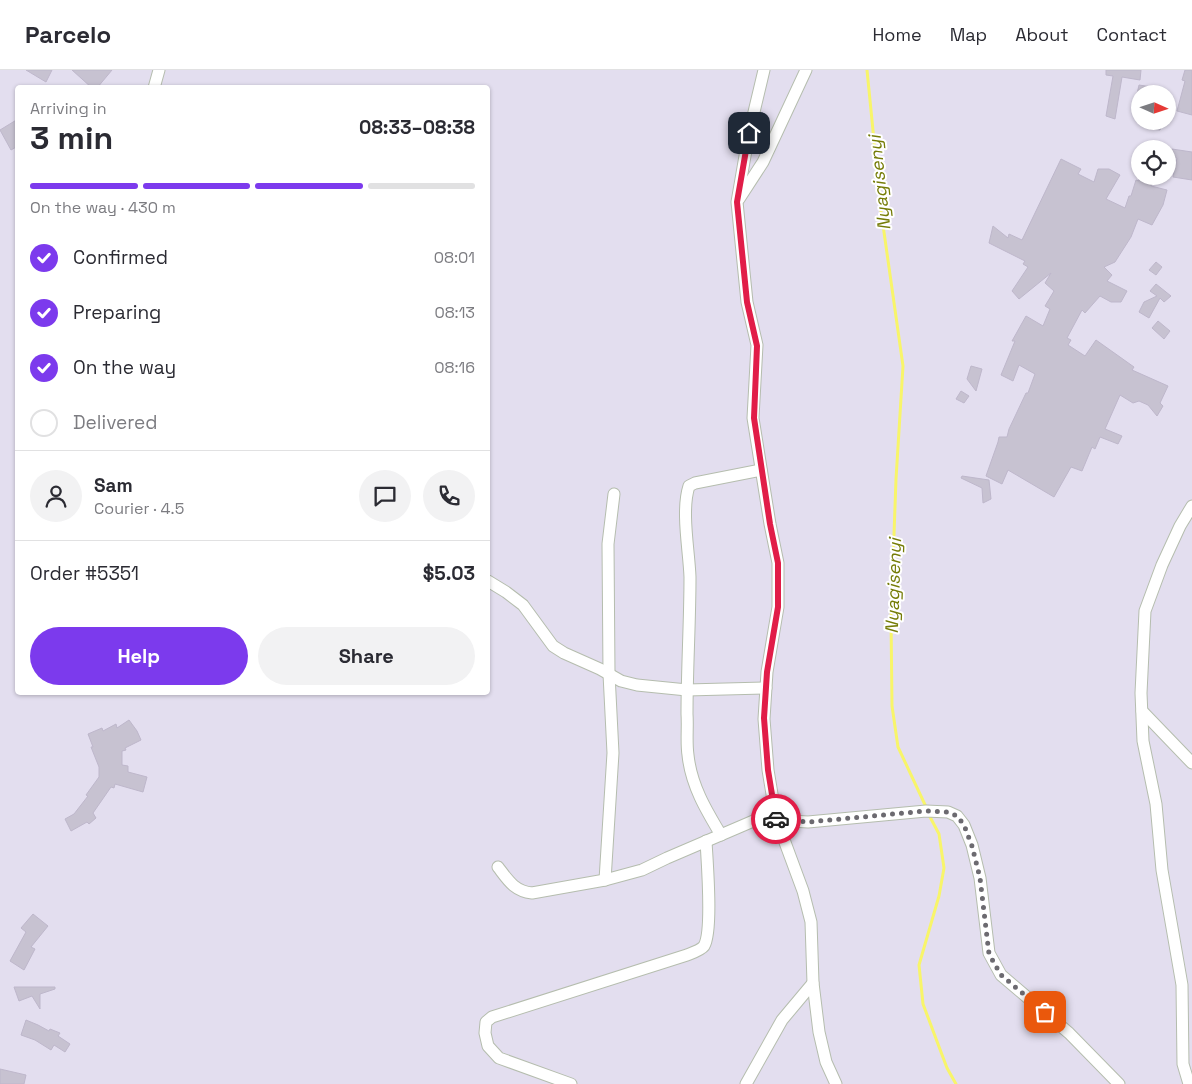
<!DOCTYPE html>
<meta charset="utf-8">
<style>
body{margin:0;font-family:"Space Grotesk",sans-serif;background:#f2f2f3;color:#2b2b33;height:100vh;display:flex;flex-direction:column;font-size:19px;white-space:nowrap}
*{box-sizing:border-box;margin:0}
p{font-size:16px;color:#7c7c81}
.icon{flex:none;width:28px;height:28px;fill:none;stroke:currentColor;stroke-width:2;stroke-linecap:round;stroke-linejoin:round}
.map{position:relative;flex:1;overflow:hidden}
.details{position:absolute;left:15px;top:15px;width:475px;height:610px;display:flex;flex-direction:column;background:#fff;border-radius:5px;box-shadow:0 1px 4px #0004}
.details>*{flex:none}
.needle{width:32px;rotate:93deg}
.buttons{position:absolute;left:1131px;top:15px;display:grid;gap:10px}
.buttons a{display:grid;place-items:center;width:45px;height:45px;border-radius:50%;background:#fff;box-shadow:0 1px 4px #0004;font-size:25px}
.pin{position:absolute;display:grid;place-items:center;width:42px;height:42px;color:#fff;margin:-21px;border-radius:10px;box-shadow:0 2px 8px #0006}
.courier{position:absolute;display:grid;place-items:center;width:50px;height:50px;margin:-25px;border:4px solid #e11d48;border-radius:50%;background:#fff;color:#222;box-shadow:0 1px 6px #0007}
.summary em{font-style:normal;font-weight:700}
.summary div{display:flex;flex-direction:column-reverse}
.summary{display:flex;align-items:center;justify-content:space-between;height:85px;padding:0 15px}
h1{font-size:32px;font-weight:700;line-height:38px}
.bar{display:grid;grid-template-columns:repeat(4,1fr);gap:8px 5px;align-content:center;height:60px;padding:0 15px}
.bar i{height:6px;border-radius:4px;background:#e1e1e2}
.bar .active{background:#7c3aed}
.bar p{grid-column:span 4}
.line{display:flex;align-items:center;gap:12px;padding:0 15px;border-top:1px solid #e1e1e2}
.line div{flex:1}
.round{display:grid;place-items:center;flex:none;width:52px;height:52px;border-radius:26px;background:#f2f2f3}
ol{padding:0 15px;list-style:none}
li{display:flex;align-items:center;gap:15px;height:55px}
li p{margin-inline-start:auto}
li .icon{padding:5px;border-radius:50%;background:#7c3aed;color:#fff;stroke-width:4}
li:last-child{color:#7c7c81}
li i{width:28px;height:28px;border:2px solid #e1e1e2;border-radius:50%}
.cta{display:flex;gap:10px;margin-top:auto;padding:10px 15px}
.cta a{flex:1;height:58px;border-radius:30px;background:#7c3aed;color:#fff;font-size:20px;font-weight:700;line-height:58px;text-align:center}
.cta a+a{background:#f2f2f3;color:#2b2b33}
header{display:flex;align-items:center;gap:30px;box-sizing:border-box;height:70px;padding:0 25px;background:#fff;border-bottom:1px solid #e1e1e2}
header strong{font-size:24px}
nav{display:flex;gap:28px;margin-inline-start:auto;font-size:18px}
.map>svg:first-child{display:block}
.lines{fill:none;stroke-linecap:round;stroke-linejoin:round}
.stream{stroke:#f8f56a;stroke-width:3}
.building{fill:#c7c2d1;stroke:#beb7cb}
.street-casing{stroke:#b5bdae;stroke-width:13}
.street{stroke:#fff;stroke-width:11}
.done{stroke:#6c6a70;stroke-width:5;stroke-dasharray:0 9}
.route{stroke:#e11d48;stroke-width:6}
.labels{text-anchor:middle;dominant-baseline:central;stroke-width:4;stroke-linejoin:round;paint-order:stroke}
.water-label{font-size:18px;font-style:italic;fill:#757c07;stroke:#fff}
</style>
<header>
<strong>Parcelo</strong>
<nav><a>Home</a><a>Map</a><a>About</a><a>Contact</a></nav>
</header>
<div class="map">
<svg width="1192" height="1014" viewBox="0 0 1192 1014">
<rect width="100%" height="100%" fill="#e3deef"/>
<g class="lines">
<!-- stream -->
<g class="stream">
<polyline points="867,0 881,141 903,296 896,409 891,547 892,636 898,677 927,739"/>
<polyline points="929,745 939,764 944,798 939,826 919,895 923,934 947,998 956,1014"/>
</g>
</g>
<!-- building -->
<g class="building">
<polygon points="26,0 52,0 46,12"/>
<polygon points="72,0 112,0 97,18 92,18"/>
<polygon points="1106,0 1141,0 1140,10 1122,7 1115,49 1106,46 1113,6 1106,5"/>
<polygon points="1185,0 1192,0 1192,45 1177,41 1185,11 1182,10"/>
<polygon points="1139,15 1164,19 1164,24 1137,24"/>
<polygon points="18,49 18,76 11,80 0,60"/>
<polygon points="1153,51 1163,51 1160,60 1150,59"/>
<polygon points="1172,79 1192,82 1192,110 1173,107 1177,88 1171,87"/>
<polygon points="1061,89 1081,99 1078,104 1094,112 1098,99 1109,99 1120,105 1106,129 1125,138 1129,126 1131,126 1136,110 1139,111 1139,106 1153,106 1151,116 1167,120 1163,135 1152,155 1138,149 1131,167 1115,192 1104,197 1112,205 1107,211 1127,221 1121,232 1111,232 1100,226 1085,243 1082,240 1067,268 1071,270 1068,275 1085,286 1096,270 1134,297 1132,300 1168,316 1160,333 1163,336 1157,346 1148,335 1139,331 1133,333 1120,325 1105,359 1122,366 1118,374 1100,367 1095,379 1092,377 1082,401 1071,397 1054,427 1008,400 1002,414 986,406 998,372 999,367 1007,367 1009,359 1026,323 1028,323 1035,304 1019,295 1013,311 1001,305 1015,271 1012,271 1026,246 1043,256 1050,239 1045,236 1054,221 1045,213 1051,203 1019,229 1012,221 1028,197 1023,194 1025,191 989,173 993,156 1008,168 1009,164 1022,170"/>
<polygon points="1156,192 1162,197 1156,205 1149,200"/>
<polygon points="1156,214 1171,226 1164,232 1160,228 1149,248 1139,242 1144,232 1157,226 1150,221"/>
<polygon points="1158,251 1170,261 1164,269 1152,258"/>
<polygon points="971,296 982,299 976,321 967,309"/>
<polygon points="961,321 969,326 964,333 956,329"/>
<polygon points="962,406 989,410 991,429 983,433 982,418 961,408"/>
<polygon points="129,650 137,661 141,670 125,678 126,680 122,681 122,695 128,696 128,702 147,707 143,722 115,714 114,718 111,717 93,743 96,748 89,754 87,752 71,761 65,749 74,744 88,726 86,725 99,707 99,697 91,677 93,677 88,664 102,658 103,661 116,654 117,658"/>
<polygon points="33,844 48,856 31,877 35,879 24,900 10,891 26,862 21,858"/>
<polygon points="14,917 55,917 55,919 40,924 40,939 32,926 19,931"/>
<polygon points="26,950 38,955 49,961 50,959 60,963 58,966 70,974 65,982 54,975 51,980 35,970 21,965"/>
<polygon points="0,999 26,1005 24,1014 0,1014"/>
</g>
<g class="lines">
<!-- street casing -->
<g class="street-casing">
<g id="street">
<polyline points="764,0 749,63 737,132 747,232 757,275 753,348 770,454 778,493 778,537 767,602 764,649 768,700 776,748 803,821 811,852 813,913 819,962 826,992 836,1014"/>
<polyline points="154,18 159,0"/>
<polyline points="739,129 763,92 806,0"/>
<polyline points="488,511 506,522 523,535 553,576 564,583 600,599 621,611 637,615 687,620 766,618"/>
<polyline points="1142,641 1192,693"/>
<path d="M721 765C706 740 691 715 688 685 686 672 688 657 687 644 687 598 690 552 690 507 689 480 681 441 689 416L695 413 761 400"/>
<path d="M498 797C508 810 514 821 532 823L605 810 642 800 667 788 758 749 808 752 926 741 948 742 957 746 964 755 972 775 980 808 989 883 1001 905 1069 963 1119 1014"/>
<polyline points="605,810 613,683 609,604 608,474 614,424"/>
<path d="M571 1014 499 988 488 976 485 963 486 952 492 947 687 885C692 883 701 880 704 876 713 861 707 791 706 771"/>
<polyline points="746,1014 782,950 813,913"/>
<polyline points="1189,1014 1183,994 1182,915 1162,800 1156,734 1143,671 1141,623 1145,541 1162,495 1180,456 1192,436"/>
</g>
</g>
<!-- street -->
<use href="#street" class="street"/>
</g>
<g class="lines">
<!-- done -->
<polyline class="done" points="776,749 808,752 926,741 948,742 957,746 964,755 972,776 980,808 989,884 1001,905 1045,942"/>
<!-- route -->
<polyline class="route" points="749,63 737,132 747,232 757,276 754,348 770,454 778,493 778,537 767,602 764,648 768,700 776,749"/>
</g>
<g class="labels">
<!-- water labels -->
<g class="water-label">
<text transform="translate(879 113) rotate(-96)">Nyagisenyi</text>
<text transform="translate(893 516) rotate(-88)">Nyagisenyi</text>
</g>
</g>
</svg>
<div class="buttons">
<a><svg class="needle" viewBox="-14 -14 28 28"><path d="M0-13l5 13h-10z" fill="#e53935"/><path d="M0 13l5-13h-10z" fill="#7c7c81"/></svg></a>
<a><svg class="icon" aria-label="locate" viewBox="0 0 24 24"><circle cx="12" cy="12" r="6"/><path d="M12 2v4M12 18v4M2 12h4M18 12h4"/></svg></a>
</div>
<div class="pin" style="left:1045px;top:942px;background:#ea580c"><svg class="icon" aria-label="bag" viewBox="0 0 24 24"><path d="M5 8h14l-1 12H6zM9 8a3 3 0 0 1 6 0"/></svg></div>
<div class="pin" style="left:749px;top:63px;background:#1f2937"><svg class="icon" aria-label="home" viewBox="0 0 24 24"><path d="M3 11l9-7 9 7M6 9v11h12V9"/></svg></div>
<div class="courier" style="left:776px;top:749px"><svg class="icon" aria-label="car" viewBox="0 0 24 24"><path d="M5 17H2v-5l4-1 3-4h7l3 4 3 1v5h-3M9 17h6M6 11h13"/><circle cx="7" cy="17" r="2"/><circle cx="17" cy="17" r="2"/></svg></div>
<section class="details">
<div class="summary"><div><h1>3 min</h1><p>Arriving in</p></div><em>08:33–08:38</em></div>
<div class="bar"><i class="active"></i><i class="active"></i><i class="active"></i><i></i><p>On the way · 430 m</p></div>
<ol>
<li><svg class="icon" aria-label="check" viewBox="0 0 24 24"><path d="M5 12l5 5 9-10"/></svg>Confirmed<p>08:01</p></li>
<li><svg class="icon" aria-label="check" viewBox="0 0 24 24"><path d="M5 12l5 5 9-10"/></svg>Preparing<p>08:13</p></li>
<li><svg class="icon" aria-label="check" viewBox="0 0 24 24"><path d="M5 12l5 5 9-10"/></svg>On the way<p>08:16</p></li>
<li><i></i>Delivered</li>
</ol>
<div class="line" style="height:90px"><a class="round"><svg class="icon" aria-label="person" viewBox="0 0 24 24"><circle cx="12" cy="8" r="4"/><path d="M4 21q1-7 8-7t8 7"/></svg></a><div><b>Sam</b><p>Courier · 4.5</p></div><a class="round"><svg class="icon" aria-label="chat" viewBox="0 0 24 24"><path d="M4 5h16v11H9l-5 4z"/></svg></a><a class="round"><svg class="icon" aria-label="phone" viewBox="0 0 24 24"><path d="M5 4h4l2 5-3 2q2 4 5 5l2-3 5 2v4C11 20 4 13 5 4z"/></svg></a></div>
<div class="line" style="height:65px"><div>Order #5351</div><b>$5.03</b></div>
<div class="cta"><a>Help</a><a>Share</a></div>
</section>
</div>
